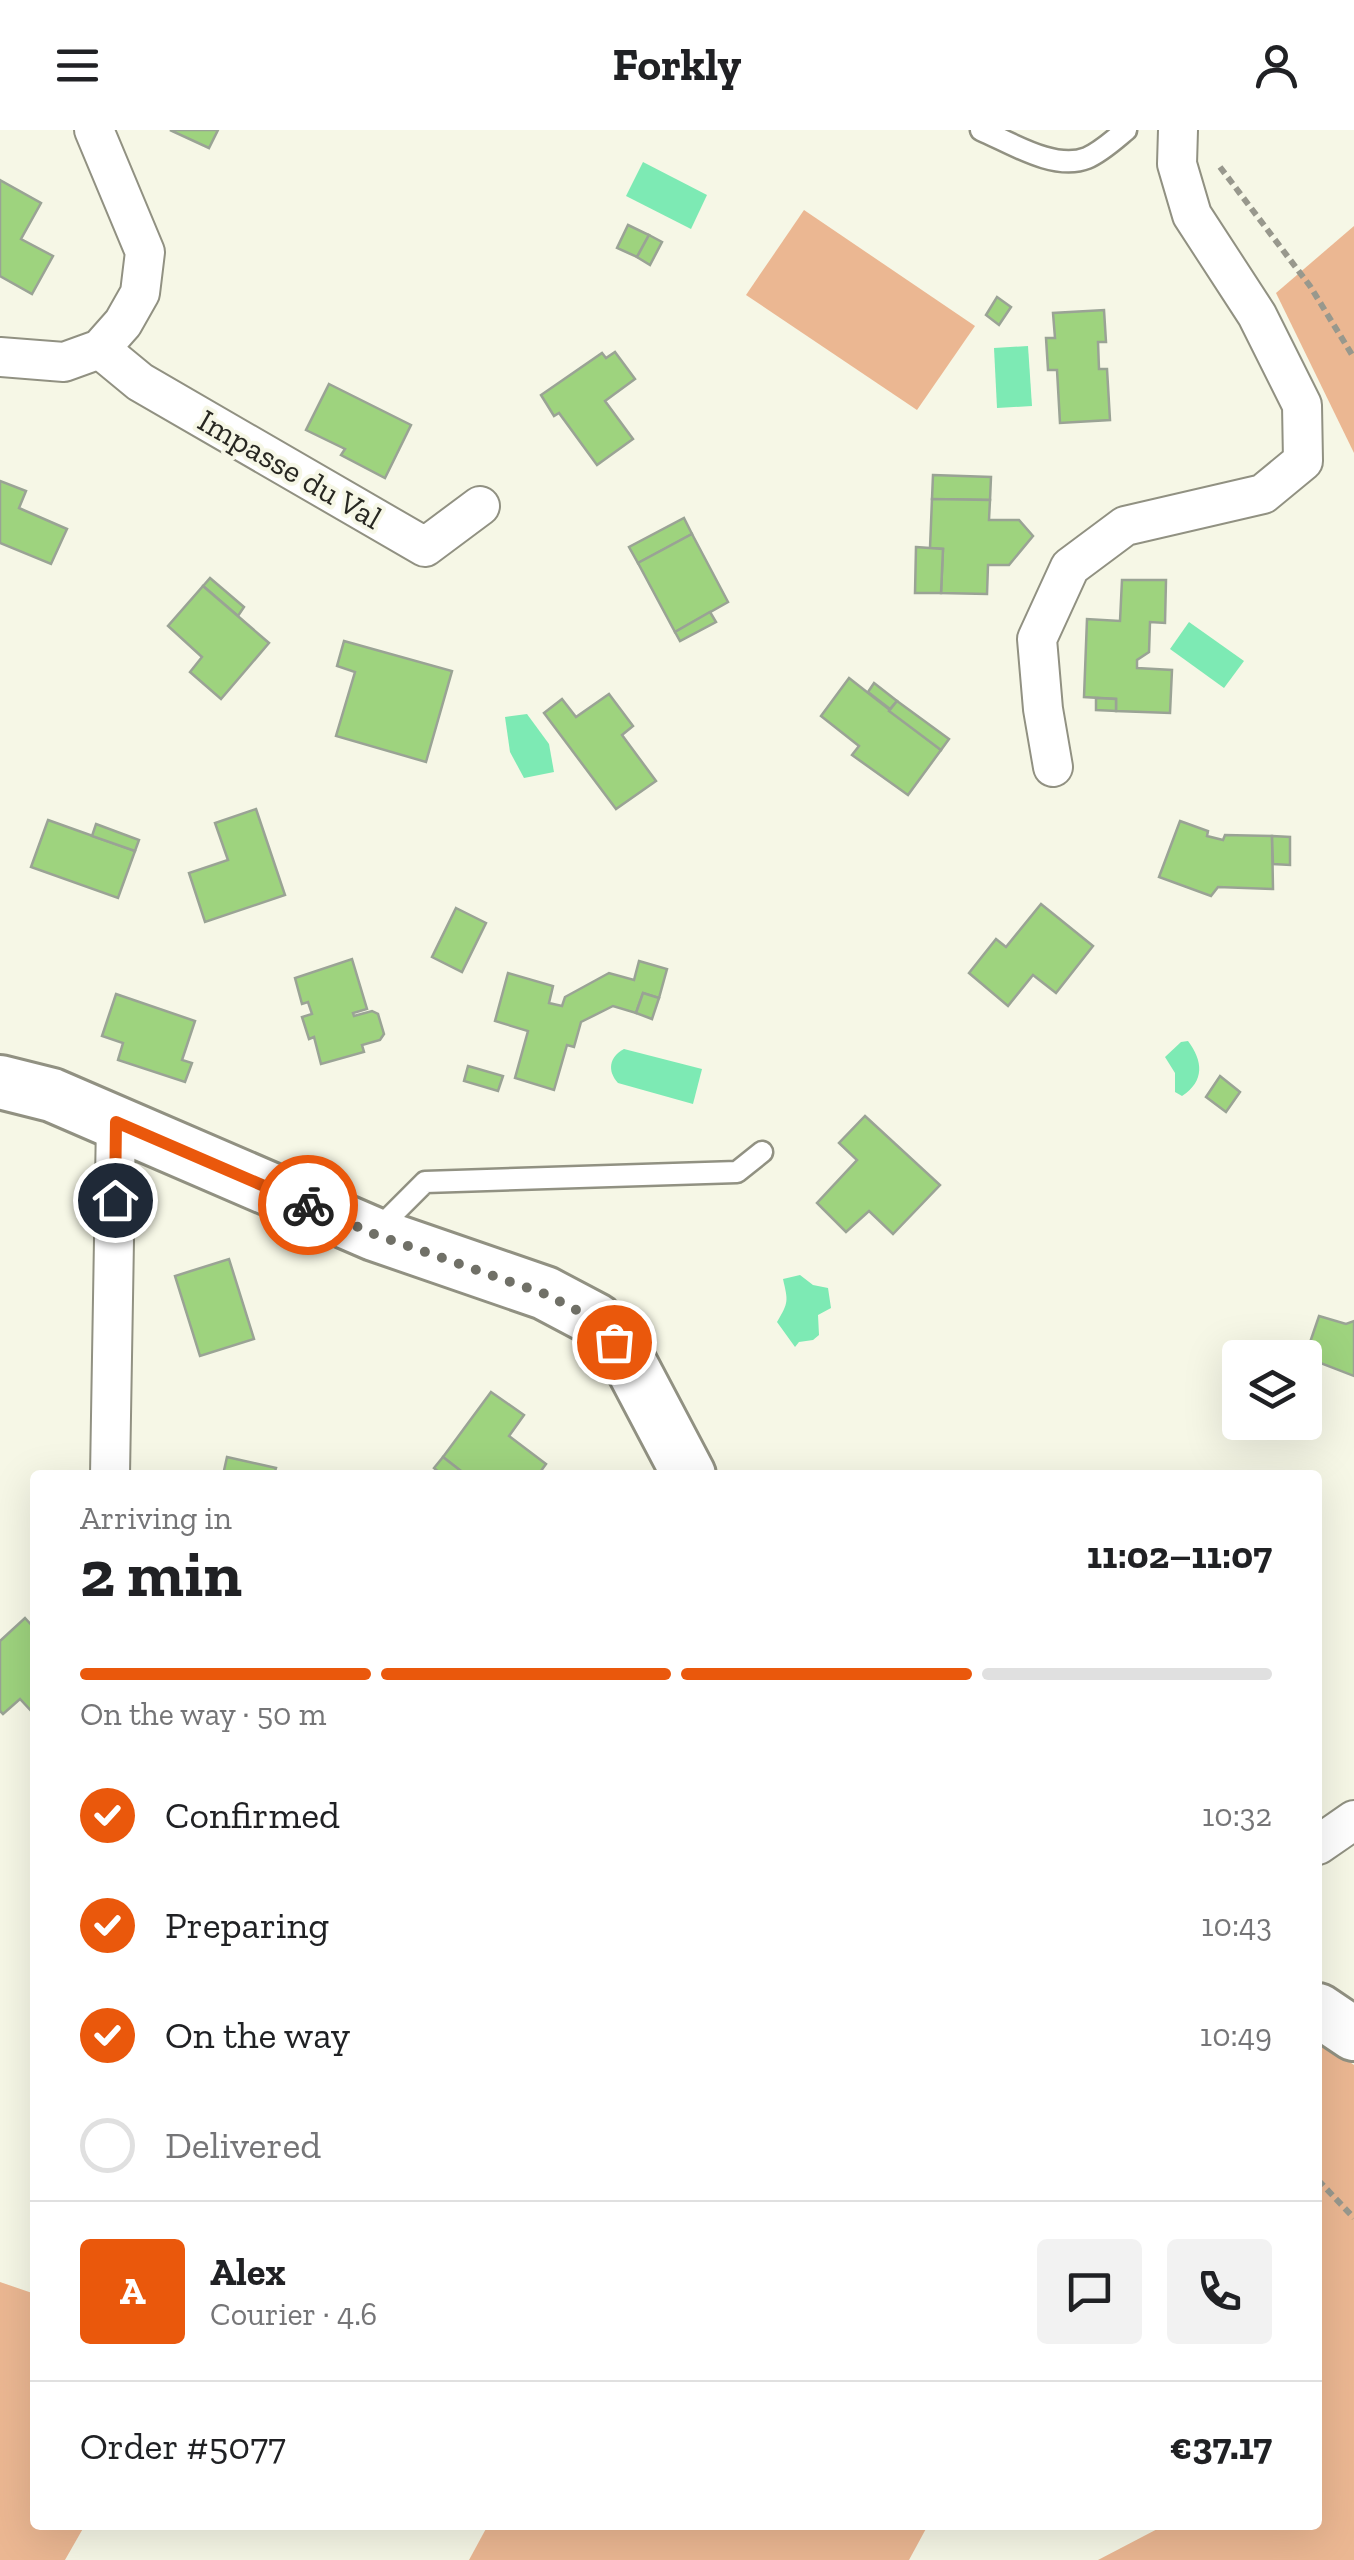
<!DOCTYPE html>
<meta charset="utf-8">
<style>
body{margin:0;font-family:"Zilla Slab",serif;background:#f2f2f2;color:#202124;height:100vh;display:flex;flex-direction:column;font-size:38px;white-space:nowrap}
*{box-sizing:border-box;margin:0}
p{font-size:32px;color:#757577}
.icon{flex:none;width:55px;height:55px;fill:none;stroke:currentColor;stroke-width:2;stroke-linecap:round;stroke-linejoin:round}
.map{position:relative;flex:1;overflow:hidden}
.drawer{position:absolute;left:30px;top:1340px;width:1292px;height:1060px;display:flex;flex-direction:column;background:#fff;border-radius:10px;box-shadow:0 10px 40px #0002}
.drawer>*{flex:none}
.fabs{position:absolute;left:1222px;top:1210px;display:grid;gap:20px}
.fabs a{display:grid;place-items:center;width:100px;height:100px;border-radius:10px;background:#fff;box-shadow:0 10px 40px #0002;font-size:50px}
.pin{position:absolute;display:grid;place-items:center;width:85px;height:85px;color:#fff;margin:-42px;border:5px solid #fff;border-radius:50%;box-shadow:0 2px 10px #0007}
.courier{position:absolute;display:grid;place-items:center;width:100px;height:100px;margin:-50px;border:8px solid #ea580c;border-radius:50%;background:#fff;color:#222;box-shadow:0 2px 12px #0007}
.overview em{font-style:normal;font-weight:800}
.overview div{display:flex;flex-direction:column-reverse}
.overview{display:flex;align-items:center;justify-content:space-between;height:170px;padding:0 50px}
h1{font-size:65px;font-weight:800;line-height:75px}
.bar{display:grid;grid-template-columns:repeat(4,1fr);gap:15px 10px;align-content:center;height:120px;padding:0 50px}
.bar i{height:12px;border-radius:8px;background:#e0e0e0}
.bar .on{background:#ea580c}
.bar p{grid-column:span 4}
.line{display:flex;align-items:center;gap:25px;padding:0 50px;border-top:2px solid #e0e0e0}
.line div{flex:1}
.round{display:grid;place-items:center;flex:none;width:105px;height:105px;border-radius:10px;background:#f2f2f2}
ol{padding:0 50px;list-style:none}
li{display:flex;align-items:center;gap:30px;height:110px}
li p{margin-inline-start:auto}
li .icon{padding:10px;border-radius:50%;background:#ea580c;color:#fff;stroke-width:4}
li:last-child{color:#757577}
li i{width:55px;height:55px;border:5px solid #e0e0e0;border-radius:50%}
header{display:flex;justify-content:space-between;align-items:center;height:130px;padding:0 50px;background:#fff;font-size:45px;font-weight:800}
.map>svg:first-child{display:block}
.green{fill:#ebb792}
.water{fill:#7deab4}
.building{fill:#9ed37e;stroke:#9aa395;stroke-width:2.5}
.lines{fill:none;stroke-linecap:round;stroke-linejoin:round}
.lane-casing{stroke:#919182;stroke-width:25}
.street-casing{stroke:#919182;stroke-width:42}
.secondary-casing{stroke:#919182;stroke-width:58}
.path{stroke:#98988d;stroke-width:6;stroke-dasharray:8 5;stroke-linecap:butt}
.lane{stroke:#fff;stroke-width:20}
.street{stroke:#fff;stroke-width:38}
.secondary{stroke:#fff;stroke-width:52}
.done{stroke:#707067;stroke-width:10;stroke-dasharray:0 18}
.route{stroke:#ea580c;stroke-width:12}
.labels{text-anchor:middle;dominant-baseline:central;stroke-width:8;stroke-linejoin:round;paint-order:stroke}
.street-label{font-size:32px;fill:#282822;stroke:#f6f7e6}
</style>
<header><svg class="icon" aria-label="menu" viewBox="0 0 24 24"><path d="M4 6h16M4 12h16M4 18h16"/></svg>Forkly<svg class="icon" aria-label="person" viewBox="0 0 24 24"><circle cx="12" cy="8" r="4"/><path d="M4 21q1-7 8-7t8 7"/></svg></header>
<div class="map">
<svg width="1354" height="2430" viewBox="0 0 1354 2430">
<rect width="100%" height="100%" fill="#f6f7e6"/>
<!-- green -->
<g class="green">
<polygon points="804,80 975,196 917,280 746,165"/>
<polygon points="1354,96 1354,323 1276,163"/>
<polygon points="1322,1913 1354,1935 1354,2430 1098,2430 1165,2395 1318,2395 1318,1934"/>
<polygon points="0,2152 35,2164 35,2395 85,2395 65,2430 0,2430"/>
<polygon points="488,2395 928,2395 909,2430 469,2430"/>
</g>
<!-- water -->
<g class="water">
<polygon points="643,32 707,65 691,99 626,66"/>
<polygon points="1028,216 1032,276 997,278 994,218"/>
<polygon points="1189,492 1244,531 1224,558 1170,519"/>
<polygon points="527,584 549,614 554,642 524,648 510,622 505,587"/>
<path d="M1188 911C1203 931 1205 951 1182 966L1175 962V943L1165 927 1181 912Z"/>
<path d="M624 919 702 939 693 974 618 953C607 941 609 927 624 919Z"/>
<path d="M800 1145 813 1155 828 1158 831 1178 818 1185 819 1205 813 1210 799 1212 795 1217 777 1192C789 1172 788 1171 783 1149Z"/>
</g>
<!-- building -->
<g class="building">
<polygon points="170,0 218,0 209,18"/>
<polygon points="0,50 41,73 21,109 53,126 32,164 0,146"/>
<polygon points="628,95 649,105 637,127 617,118"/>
<polygon points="649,105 662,112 650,135 637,127"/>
<polygon points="997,167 1011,177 999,195 986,185"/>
<polygon points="1104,180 1106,212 1098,212 1099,239 1107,239 1110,290 1060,293 1057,240 1048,240 1046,208 1055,208 1053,183"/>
<polygon points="615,222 635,249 605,271 633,309 597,335 559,283 554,286 541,265 602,223 606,228"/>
<polygon points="329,254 411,295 385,348 341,325 345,319 306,300"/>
<polygon points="933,345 991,347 990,370 932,369"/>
<polygon points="0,351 26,361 19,378 67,399 51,434 0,413"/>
<polygon points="932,369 990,370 989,390 1019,390 1033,406 1009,435 988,435 987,464 941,463 943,419 930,418"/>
<polygon points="684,388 692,404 638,433 629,417"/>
<polygon points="692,404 728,472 675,502 638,433"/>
<polygon points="916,417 943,419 941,463 915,463"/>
<polygon points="210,448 244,477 238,486 203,456"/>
<polygon points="1122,450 1166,450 1165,493 1150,492 1149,522 1137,530 1137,538 1172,540 1170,583 1116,581 1116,569 1084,567 1087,489 1120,491"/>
<polygon points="203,456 269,513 221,569 190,542 202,527 168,496"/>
<polygon points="710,482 716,492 680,511 675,502"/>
<polygon points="344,511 452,541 426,632 336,606 355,542 337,536"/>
<polygon points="849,548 941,620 908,665 852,625 859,616 821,586"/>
<polygon points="874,553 897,571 890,579 868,562"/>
<polygon points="609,564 633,596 622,605 656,651 616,679 544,583 562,569 576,587"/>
<polygon points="1096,568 1116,569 1116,581 1096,580"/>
<polygon points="897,571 949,609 941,620 889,581"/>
<polygon points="256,679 285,765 205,792 189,743 228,730 215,693"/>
<polygon points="48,690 135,721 118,768 31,737"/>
<polygon points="1180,691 1208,701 1207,706 1223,710 1225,705 1272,706 1273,759 1218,757 1211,766 1159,747"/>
<polygon points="96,694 139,710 135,721 92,706"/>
<polygon points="1272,706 1290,707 1290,735 1273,734"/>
<polygon points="1041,774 1093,816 1056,863 1033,845 1008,876 969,843 996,809 1006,817"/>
<polygon points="456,778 486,793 462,842 432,827"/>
<polygon points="352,829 367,879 353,883 354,886 372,881 378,884 384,904 380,910 362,915 364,922 321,934 314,907 309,909 302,887 312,884 308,872 302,874 295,848"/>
<polygon points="639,831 667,839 659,868 643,863 636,883 613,876 581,892 574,917 567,915 554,960 515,948 528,901 495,891 508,843 553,856 549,873 562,876 565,867 609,843 634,850"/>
<polygon points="643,863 659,868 652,889 636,883"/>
<polygon points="116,864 195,891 182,930 192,933 185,952 118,930 123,913 102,906"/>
<polygon points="468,936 503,946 498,961 464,951"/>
<polygon points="1220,946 1240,962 1226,982 1206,967"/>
<polygon points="865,986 940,1055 893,1104 869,1081 846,1102 817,1073 857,1030 839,1013"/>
<polygon points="229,1129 254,1209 200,1226 175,1146"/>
<polygon points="1319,1186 1346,1194 1354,1191 1354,1246 1305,1227"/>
<polygon points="491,1262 524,1285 509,1306 546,1334 538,1345 466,1345 443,1327"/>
<polygon points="227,1327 276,1338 274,1345 223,1345"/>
<polygon points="443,1327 466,1345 442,1345 434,1338"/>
<polygon points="25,1488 35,1499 35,1585 20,1569 3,1584 0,1581 0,1511"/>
</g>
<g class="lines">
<!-- lane casing -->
<g class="lane-casing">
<g id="lane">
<path d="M981 0C1011 13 1055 41 1087 28 1101 22 1114 10 1126 0"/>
<polyline points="375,1102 425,1052 737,1042 762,1022"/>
</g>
</g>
<!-- street casing -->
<g class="street-casing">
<g id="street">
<polyline points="100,219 140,252 425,417 480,376"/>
<polyline points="0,227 64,232 100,219 123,193 140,163 145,122 94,0"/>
<polyline points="1053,637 1043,579 1037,509 1070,437 1125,396 1263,364 1303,331 1302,275 1257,185 1192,85 1177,34 1178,0"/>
<polyline points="110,1345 116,992"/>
<polyline points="1318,1715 1354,1690"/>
</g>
</g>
<!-- secondary casing -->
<g class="secondary-casing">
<g id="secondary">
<polyline points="0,952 52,965 374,1104 545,1163 596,1190 631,1235 689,1345"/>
<polyline points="1318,1880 1354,1904"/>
</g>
</g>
<!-- path -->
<g class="path">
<polyline points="1220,37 1310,156 1354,228"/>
<polyline points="1318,2050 1354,2088"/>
</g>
<!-- lane -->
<use href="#lane" class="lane"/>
<!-- street -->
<use href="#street" class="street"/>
<!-- secondary -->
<use href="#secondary" class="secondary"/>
</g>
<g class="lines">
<!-- done -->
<polyline class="done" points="308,1075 374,1104 545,1164 596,1190 614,1212"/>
<!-- route -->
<polyline class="route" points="115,1070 116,992 308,1075"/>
</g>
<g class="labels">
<!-- street labels -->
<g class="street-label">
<text transform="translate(290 339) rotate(30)">Impasse du Val</text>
</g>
</g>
</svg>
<div class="fabs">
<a><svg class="icon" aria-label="layers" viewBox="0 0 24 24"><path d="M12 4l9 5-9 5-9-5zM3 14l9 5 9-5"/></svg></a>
</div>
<div class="pin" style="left:614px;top:1212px;background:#ea580c"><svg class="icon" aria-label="bag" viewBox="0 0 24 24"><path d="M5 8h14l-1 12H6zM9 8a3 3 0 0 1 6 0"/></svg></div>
<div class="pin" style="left:115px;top:1070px;background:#1f2937"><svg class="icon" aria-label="home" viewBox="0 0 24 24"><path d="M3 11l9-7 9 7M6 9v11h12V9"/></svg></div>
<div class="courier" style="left:308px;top:1075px"><svg class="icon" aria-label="bike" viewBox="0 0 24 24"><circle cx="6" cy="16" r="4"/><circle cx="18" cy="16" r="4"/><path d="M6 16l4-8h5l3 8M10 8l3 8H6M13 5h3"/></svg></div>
<section class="drawer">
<div class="overview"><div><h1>2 min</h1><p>Arriving in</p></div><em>11:02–11:07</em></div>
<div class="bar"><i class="on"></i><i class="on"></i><i class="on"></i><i></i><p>On the way · 50 m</p></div>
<ol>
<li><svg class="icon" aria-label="check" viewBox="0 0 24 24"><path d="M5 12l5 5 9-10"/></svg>Confirmed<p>10:32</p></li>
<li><svg class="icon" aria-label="check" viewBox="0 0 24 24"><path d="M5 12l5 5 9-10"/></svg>Preparing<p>10:43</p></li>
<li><svg class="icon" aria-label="check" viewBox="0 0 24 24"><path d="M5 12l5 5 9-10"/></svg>On the way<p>10:49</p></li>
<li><i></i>Delivered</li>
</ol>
<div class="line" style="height:180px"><b class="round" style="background:#ea580c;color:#fff">A</b><div><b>Alex</b><p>Courier · 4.6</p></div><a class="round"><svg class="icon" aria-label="chat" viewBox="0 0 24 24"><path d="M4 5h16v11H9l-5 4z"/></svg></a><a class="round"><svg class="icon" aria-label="phone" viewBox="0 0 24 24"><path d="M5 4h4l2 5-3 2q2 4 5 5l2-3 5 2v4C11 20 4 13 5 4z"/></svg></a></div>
<div class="line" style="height:130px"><div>Order #5077</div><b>€37.17</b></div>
</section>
</div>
